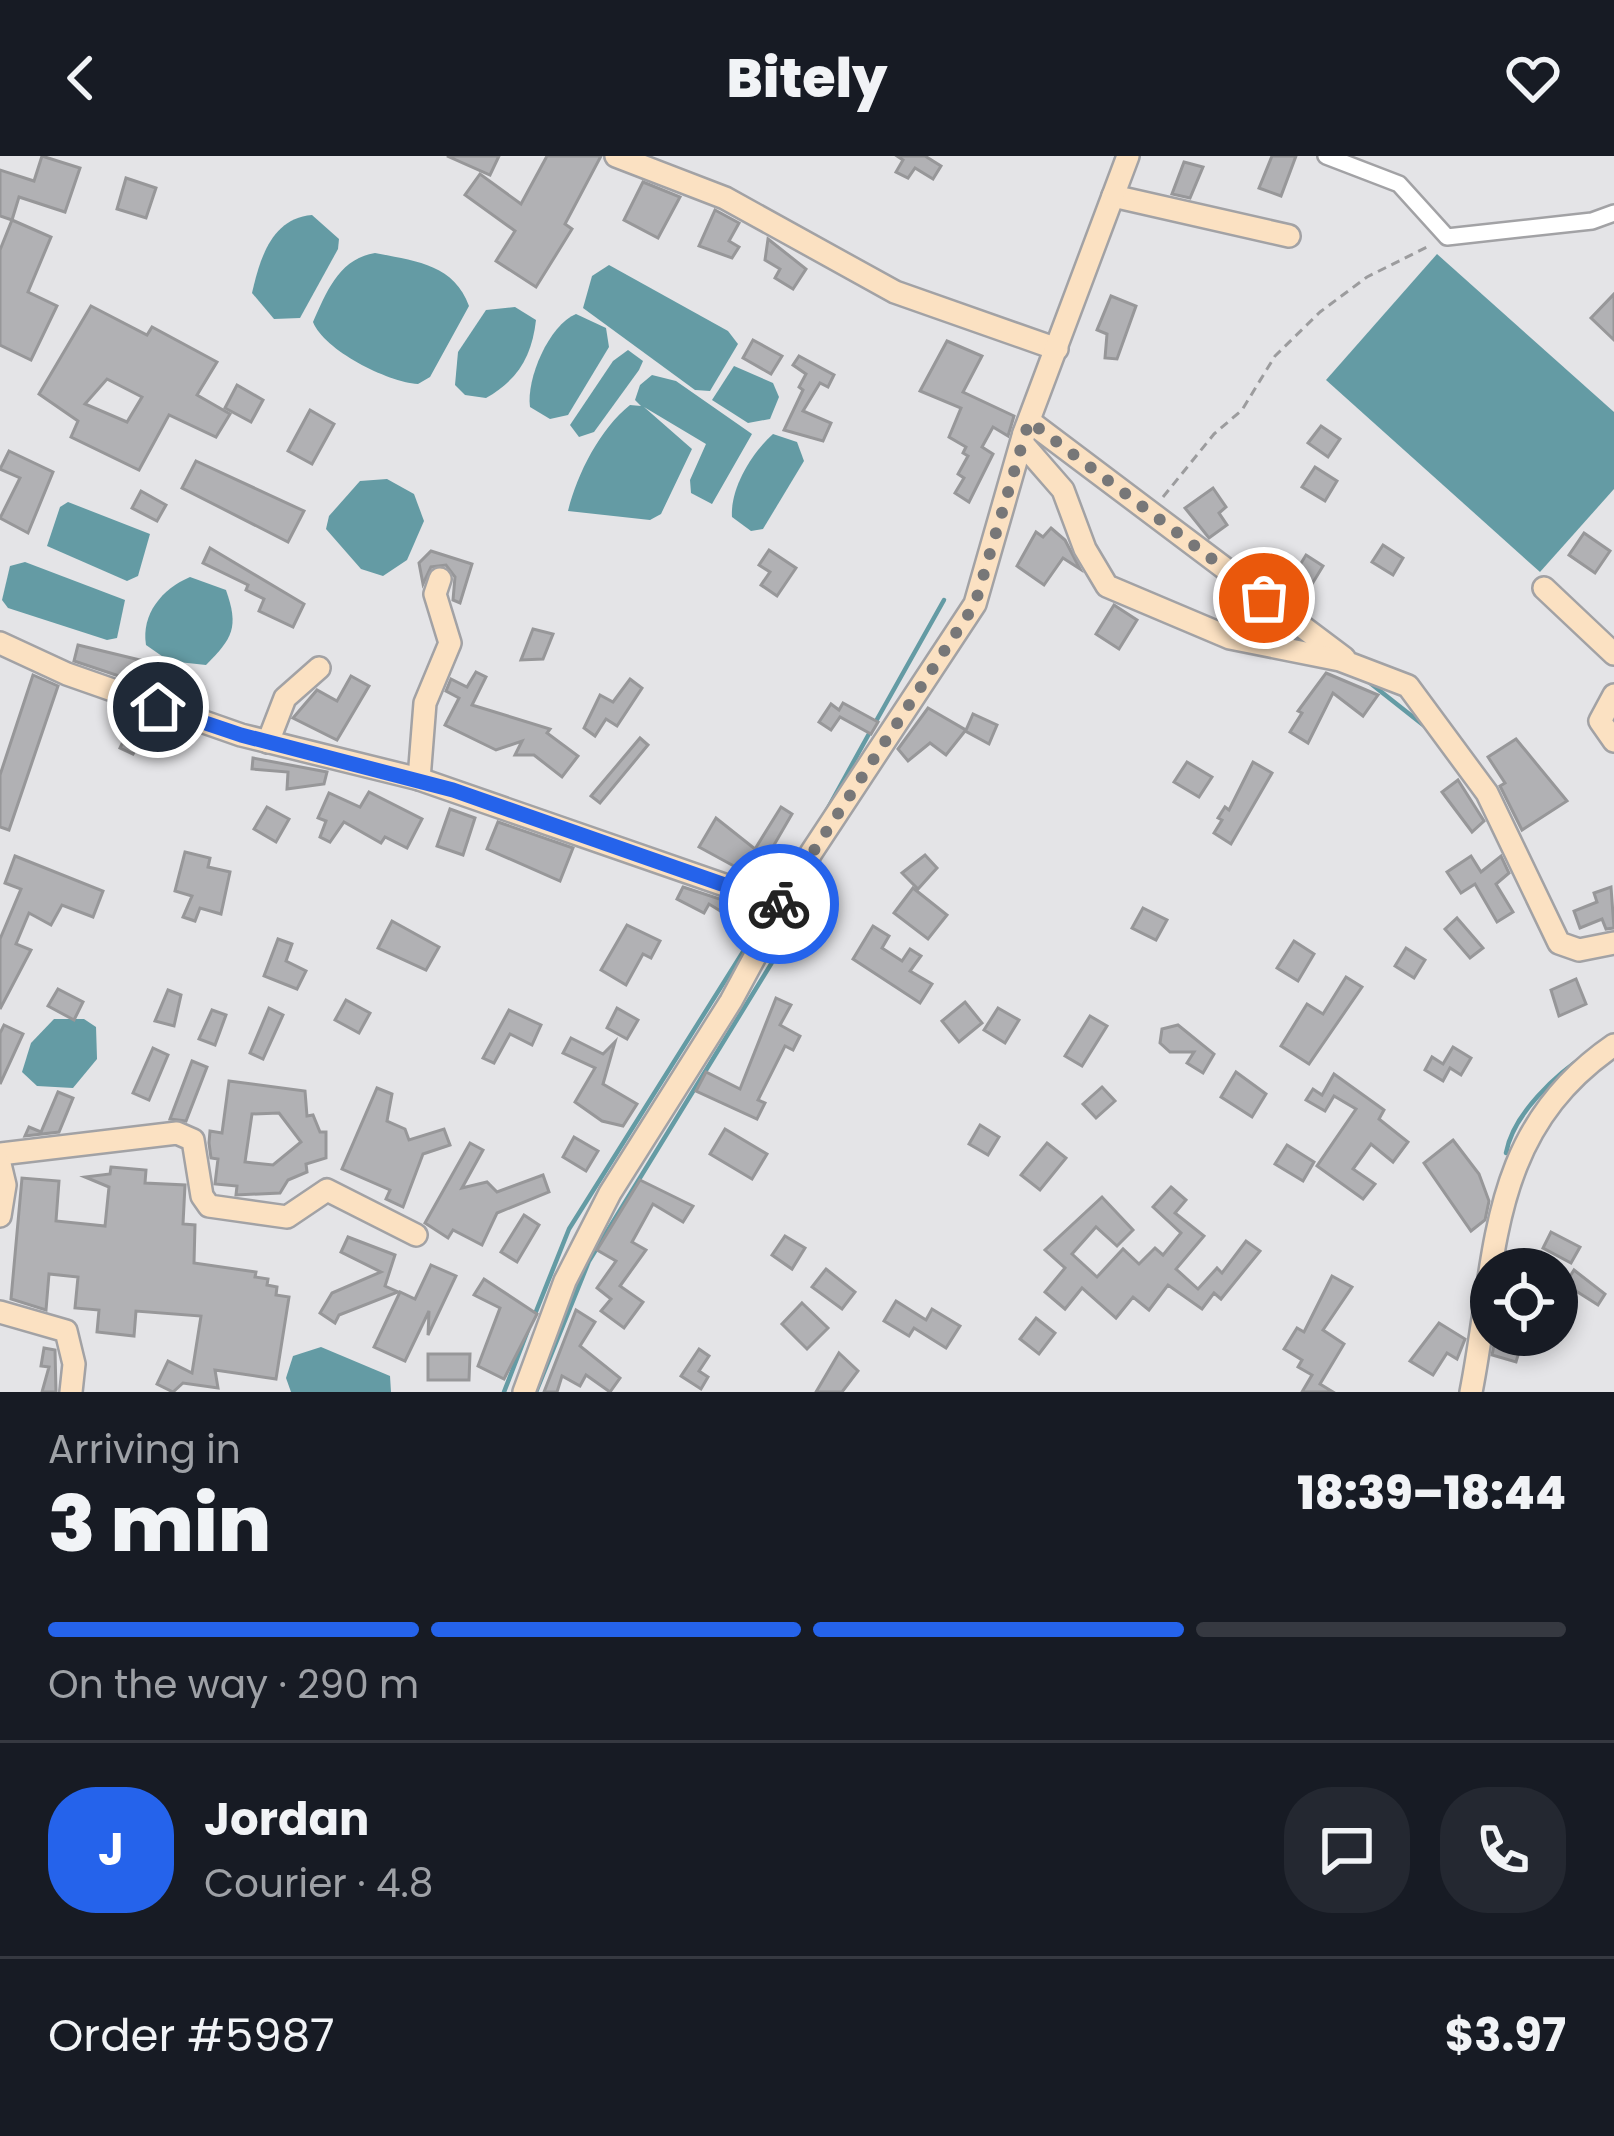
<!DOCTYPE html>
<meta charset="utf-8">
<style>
body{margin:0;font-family:Poppins,sans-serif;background:#242831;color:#f1f3f6;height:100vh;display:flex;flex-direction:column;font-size:45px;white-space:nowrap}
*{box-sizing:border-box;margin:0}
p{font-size:39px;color:#9ea1a6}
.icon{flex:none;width:66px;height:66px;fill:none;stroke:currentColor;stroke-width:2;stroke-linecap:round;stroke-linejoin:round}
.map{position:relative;height:1236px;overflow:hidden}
.details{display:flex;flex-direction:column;background:#171b24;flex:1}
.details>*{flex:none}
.buttons{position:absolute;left:1470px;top:1092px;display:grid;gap:24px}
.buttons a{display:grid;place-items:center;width:108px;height:108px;border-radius:50%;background:#171b24;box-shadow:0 6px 18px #0003;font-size:60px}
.pin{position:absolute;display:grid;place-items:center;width:102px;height:102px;color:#fff;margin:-51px;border:6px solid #fff;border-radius:50%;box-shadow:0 3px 12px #0007}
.courier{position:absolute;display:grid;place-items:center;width:120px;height:120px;margin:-60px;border:9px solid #2563eb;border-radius:50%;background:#fff;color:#222;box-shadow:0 3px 15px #0007}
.headline em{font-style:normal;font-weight:800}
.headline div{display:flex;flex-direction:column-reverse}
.headline{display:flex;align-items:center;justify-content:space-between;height:204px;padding:0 48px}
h1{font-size:78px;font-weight:800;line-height:90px}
.bar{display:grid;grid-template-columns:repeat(4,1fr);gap:18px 12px;align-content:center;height:144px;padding:0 48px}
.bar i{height:15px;border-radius:9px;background:#363941}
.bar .current{background:#2563eb}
.bar p{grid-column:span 4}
.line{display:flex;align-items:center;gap:30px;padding:0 48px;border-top:3px solid #363941}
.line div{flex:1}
.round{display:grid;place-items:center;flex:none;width:126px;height:126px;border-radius:48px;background:#242831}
header{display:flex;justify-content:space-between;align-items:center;height:156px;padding:0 48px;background:#171b24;font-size:54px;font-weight:800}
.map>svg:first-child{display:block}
.water{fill:#649ba4}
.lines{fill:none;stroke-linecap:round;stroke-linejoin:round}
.stream{stroke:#649ba4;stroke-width:4.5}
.building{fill:#b1b1b4;stroke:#979799;stroke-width:3;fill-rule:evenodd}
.street-casing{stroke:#a2a2a5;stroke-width:20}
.secondary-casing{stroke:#a2a2a5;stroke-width:26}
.path{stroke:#9c9c9e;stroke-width:3;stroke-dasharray:9 6;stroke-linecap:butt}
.street{stroke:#fff;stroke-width:15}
.secondary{stroke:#fbe1c2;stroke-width:21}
.done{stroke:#777778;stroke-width:12;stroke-dasharray:0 21.6}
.route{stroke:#2563eb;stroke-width:15}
</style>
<header><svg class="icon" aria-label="back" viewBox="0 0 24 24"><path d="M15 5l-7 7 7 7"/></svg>Bitely<svg class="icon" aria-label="heart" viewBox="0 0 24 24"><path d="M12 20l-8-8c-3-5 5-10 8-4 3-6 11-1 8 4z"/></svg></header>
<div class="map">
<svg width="1614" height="1236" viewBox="0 0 1614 1236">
<rect width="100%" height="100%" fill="#e4e4e7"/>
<!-- water -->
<g class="water">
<path d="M312 59 339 83 338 93 300 162 274 163 252 137C260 102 272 62 312 59Z"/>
<path d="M375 97C415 105 454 108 469 150L430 221 418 228C387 226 324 194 313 166 327 135 339 103 375 97Z"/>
<polygon points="1437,98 1614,256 1614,333 1540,416 1326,224"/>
<polygon points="609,109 728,175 738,188 710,235 695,234 583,152 592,120"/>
<path d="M515 151 536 164C532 200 518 224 486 242L465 239 455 229 458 196 486 154Z"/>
<path d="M576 158 606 172 609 191 568 259 550 263 530 251C526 223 549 169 576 158Z"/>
<polygon points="628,194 643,205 639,214 594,276 579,281 570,269 613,205"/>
<polygon points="734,210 773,227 779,241 770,263 748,267 712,244"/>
<path d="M652 219 676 225 752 278 712 348 691 337 690 324 706 288 644 251 692 293 661 358 650 364 568 355C577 318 600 273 630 249L641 250 635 244 640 229Z"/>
<path d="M773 278 797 286 804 305 763 373 751 375 732 361C730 332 752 297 773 278Z"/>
<polygon points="387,323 414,338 424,365 407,404 383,420 361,413 326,373 329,360 360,325"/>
<polygon points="68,346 150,378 138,420 127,425 47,390 60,351"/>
<polygon points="25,406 125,444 117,482 107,484 8,452 2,444 10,410"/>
<path d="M190 421 226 434C239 471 233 482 206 509L169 505 146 489C141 458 162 433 190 421Z"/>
<polygon points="54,863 84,863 96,871 97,903 73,932 37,930 22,916 31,887"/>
<polygon points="321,1191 390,1220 391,1236 291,1236 286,1222 293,1200"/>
</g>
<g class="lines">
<!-- stream -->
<g class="stream">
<polyline points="1365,523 1427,572"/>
<polyline points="875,567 944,444"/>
<polyline points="542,655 622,683"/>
<polyline points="823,661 870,576"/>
<path d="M1506 997C1513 958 1556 918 1589 897"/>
<polyline points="535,1158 569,1073 763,764"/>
<polyline points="504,1236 528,1174"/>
<polyline points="536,1236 589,1105 806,751"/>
</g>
</g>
<!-- building -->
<g class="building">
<polygon points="42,0 80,12 65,56 19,41 12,64 0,60 0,14 34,25"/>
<polygon points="447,0 499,0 490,19"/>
<polygon points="547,0 601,0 565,68 572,73 536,131 496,105 515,75 465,39 480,18 521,48"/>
<polygon points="897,0 925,0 941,10 933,23 915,12 908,22 896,16 903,4"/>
<polygon points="1272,0 1296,0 1281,40 1259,32"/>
<polygon points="1184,6 1203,11 1190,42 1172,38"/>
<polygon points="126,22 156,32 146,62 117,53"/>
<polygon points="643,26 680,41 658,82 624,64"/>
<polygon points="715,54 739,67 729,85 739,91 732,102 699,90"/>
<polygon points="12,64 51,81 28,136 57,150 31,204 0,189 0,94"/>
<polygon points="768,83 806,113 793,133 775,122 780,113 765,104"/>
<polygon points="1614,138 1614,184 1591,162"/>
<polygon points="1111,140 1136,150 1117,203 1105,202 1107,178 1097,174"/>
<path d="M91 150 147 179 152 171 217 206 197 239 230 258 216 281 169 259 139 314 71 281 78 265 39 238ZM107 223 142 241 127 266 85 248Z"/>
<polygon points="753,184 782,200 771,218 743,202"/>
<polygon points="947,185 982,200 963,236 1014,260 1008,280 993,271 982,291 993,298 969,346 955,337 964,322 958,318 968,300 963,297 966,291 949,281 961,252 920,235"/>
<polygon points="799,200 834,219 828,231 820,227 803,255 831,267 823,285 784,274 803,234 799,231 806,218 793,209"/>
<polygon points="237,229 263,244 251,266 225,252"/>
<polygon points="310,254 334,268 312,308 288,295"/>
<polygon points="1321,270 1340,283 1328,301 1308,287"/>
<polygon points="9,295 53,316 28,377 0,362 20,322 0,313"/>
<polygon points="196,305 304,355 288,386 182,332"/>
<polygon points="1315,311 1337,325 1325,345 1302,331"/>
<polygon points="1213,332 1226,351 1219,357 1227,369 1209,382 1185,352"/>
<polygon points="141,335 166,349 157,365 132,352"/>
<polygon points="1051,372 1065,384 1080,413 1063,402 1044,429 1017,410 1036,376 1043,381"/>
<polygon points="1584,377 1610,395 1595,417 1569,399"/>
<polygon points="1383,389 1403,402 1393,419 1372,406"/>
<polygon points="210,392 304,448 293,471 259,455 264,443 246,434 248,429 203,407"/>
<polygon points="769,394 796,412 777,440 761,429 770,416 759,409"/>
<polygon points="431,395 472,408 460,447 453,444 455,421 446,409 431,411 423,428 419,407"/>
<polygon points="1306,399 1323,410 1309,433 1292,422"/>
<polygon points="1114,449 1137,464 1119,493 1096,478"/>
<polygon points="533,473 553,478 543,503 521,504"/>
<polygon points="78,489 148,506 164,514 157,527 137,517 134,525 74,505"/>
<polygon points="476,516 486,521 472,549 550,573 547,577 578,600 562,621 534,599 515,599 522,585 496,594 445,569 459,542 446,535 451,523 467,531"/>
<polygon points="1326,517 1378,539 1363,560 1333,537 1308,587 1290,576 1302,557 1298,555"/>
<polygon points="33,519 58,530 9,674 0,671 0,619"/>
<polygon points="351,520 369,530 337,584 293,562 317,534 337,545"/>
<polygon points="630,523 642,532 617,570 606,563 595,580 584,572 600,539 613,546"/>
<polygon points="843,547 878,566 871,578 840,561 831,574 819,566 831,548 839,554"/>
<polygon points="928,552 966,574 973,558 997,569 989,588 965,575 946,599 930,587 908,605 898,593"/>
<polygon points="136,558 153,564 133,598 120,592"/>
<polygon points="640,582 648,589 600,647 591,640"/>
<polygon points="1516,583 1567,645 1522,674 1500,630 1505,627 1488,601"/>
<polygon points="253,602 327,616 324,628 287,633 288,616 252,613"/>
<polygon points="1187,606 1212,621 1199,641 1174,626"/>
<polygon points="1253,606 1272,617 1231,688 1214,677 1222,664 1218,662 1225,651 1229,654"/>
<polygon points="1458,624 1484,665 1472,676 1442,636"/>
<polygon points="369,636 422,663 407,692 385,681 381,687 344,666 330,686 320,681 326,665 318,662 329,637 360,651"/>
<polygon points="267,651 289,663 276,686 254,673"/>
<polygon points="781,651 792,658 767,701 778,709 773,717 749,703 743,715 699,691 716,662 755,693"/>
<polygon points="450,653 475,662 463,699 437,690"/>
<polygon points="498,666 573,692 560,725 487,693"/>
<polygon points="185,696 210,702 208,711 230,716 221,758 200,752 195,765 183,761 192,740 175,735"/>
<polygon points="925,699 937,712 918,733 902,717"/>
<polygon points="15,700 103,735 93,761 62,749 51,769 29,757 16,788 31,794 0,853 0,783 21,733 5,727"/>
<polygon points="1471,700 1481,716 1501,700 1509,717 1496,728 1513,756 1497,766 1475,728 1461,737 1447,716"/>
<polygon points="683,731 729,746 722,756 709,748 704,757 677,743"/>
<polygon points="1611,731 1614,772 1606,773 1602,763 1580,772 1574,755 1597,746 1594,737"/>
<polygon points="913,732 947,759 928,783 894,757"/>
<polygon points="1143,752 1167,764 1156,784 1132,772"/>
<polygon points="1457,762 1483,792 1470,802 1445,773"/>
<polygon points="392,765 439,791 426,814 378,792"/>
<polygon points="627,769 660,785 651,802 643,798 626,829 601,814"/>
<polygon points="873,770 889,780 882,792 902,805 910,793 921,800 910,815 932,828 920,847 853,803"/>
<polygon points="278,783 292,788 286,805 306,815 297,833 264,820"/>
<polygon points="1294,785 1314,798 1298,825 1277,812"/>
<polygon points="1406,792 1425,804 1414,822 1395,810"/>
<polygon points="1346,821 1362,831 1309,908 1281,890 1307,848 1323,858"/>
<polygon points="1576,823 1586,848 1559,860 1551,834"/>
<polygon points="58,833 83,846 74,864 48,850"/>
<polygon points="168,834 181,839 174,870 155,865"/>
<polygon points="776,842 791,849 780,869 800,880 793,894 785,890 758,944 765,947 757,963 696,935 706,916 740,933"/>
<polygon points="346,844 370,857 359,877 335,864"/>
<polygon points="965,846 982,867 959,886 942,865"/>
<polygon points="269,852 283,859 263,903 250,897"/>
<polygon points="617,852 638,864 627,883 607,872"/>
<polygon points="998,852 1019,864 1005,887 984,874"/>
<polygon points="212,854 226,859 215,889 199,883"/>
<polygon points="509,854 541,869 532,889 510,878 494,907 483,902"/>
<polygon points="1090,860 1107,870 1082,910 1065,900"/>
<polygon points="4,869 23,878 0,928 0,877"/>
<polygon points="1178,869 1214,898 1203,917 1187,907 1194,896 1170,896 1160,887 1162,873"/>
<polygon points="571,882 603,898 615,886 603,928 637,948 623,970 602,965 575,946 595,912 563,897"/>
<polygon points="1453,891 1471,902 1461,919 1450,912 1443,925 1425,914 1432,901 1443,908"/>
<polygon points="153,892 168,899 149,944 133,937"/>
<polygon points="192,905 207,911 186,965 170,963"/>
<polygon points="1236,916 1266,938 1252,961 1221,941"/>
<polygon points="1334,918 1384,954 1379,963 1408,986 1393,1006 1371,988 1353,1013 1375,1028 1363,1043 1317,1010 1356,953 1334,940 1325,955 1306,944 1313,933 1322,939"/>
<path d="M229 925 305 935 307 960 313 959 320 976H326V1002L306 1008 307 1016 288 1024 280 1037 236 1039 237 1030 215 1028 218 1003 211 1002 209 987 210 975 222 977ZM279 957 301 986 273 1009 245 1006 252 958Z"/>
<polygon points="1102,931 1115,945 1096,962 1083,948"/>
<polygon points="377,932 392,938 387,965 405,973 409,984 444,973 450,989 423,998 403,1051 386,1043 390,1034 342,1013"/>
<polygon points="58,936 73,942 59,976 25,980 29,971 41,976"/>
<polygon points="980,969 999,981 988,999 969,988"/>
<polygon points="725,973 767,998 752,1023 710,998"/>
<polygon points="574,981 598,995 586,1015 563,1001"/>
<polygon points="1453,984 1479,1018 1489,1045 1485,1064 1471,1075 1424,1007"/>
<polygon points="470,987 483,994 462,1032 487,1026 497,1036 543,1019 549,1036 497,1057 482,1089 453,1074 448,1082 425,1067"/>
<polygon points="1047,987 1066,1002 1040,1034 1021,1019"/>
<polygon points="1287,989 1314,1006 1303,1025 1275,1008"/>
<polygon points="111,1011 146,1014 145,1027 185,1029 183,1068 195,1069 194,1107 256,1116 255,1121 268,1123 267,1129 277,1131 276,1139 289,1141 276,1223 215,1214 218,1232 183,1227 173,1236 157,1228 168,1205 192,1217 201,1160 136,1155 134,1180 97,1176 99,1154 75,1152 78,1121 49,1118 46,1154 11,1143 22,1022 59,1025 56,1065 105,1070 109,1031 85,1021 110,1018"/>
<polygon points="640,1024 693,1050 683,1066 653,1048 632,1086 646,1094 620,1130 643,1146 624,1172 601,1155 611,1143 597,1132 616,1105 597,1094"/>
<polygon points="1171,1031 1186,1044 1175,1057 1204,1080 1176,1113 1198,1133 1217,1112 1222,1117 1246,1085 1260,1095 1221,1143 1214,1137 1202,1153 1168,1129 1149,1154 1133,1141 1116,1162 1082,1132 1065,1153 1045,1136 1065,1112 1045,1094 1102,1041 1133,1074 1117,1090 1096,1071 1072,1098 1097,1121 1123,1093 1139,1108 1155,1092 1163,1099 1181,1077 1153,1051"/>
<polygon points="524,1059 539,1069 517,1106 501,1096"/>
<polygon points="1551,1076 1580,1091 1571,1107 1543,1092"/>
<polygon points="785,1080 805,1092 792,1113 772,1099"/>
<polygon points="348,1081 395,1099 385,1130 398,1136 339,1159 335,1167 320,1157 332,1137 381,1116 341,1096"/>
<polygon points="431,1109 456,1120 428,1179 429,1155 405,1205 374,1191 400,1136 415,1143"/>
<polygon points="826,1113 855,1136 842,1153 812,1131"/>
<polygon points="1574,1114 1605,1138 1598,1149 1565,1128"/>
<polygon points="1332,1120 1352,1131 1323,1174 1344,1188 1320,1228 1333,1236 1302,1236 1312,1219 1298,1211 1302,1204 1284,1193 1297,1172 1304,1176"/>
<polygon points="484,1123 537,1158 504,1223 478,1210 500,1152 474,1139"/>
<polygon points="896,1145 926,1164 932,1153 960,1170 946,1192 914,1172 909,1180 884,1165"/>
<polygon points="802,1147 828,1172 807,1193 782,1168"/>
<polygon points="576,1154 595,1166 580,1190 620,1222 610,1236 586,1219 580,1230 562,1220 557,1236 544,1236"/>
<polygon points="1036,1162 1055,1177 1039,1198 1020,1183"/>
<polygon points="1439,1167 1465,1183 1457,1203 1447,1197 1433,1219 1410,1205"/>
<polygon points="1496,1179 1516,1179 1514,1187 1521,1189 1516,1206 1492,1199"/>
<polygon points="44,1192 55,1194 56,1236 42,1236 49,1211 41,1210"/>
<polygon points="699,1193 709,1200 699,1215 708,1221 701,1233 681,1220"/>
<polygon points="839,1197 858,1215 842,1236 816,1236"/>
<polygon points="428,1198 470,1198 469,1224 428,1224"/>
</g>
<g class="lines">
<!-- street casing -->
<g class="street-casing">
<polyline id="street" points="1326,0 1399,28 1447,81 1592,65 1614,57"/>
</g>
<!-- secondary casing -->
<g class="secondary-casing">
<g id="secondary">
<polyline points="616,0 725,42 895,136 1057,193"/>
<polyline points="1113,40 1289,80"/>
<polyline points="1029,265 1344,502"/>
<polyline points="1024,277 1022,287 1063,334 1085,393 1107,430 1230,482 1340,504 1408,530 1487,637 1559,787 1579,794 1614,787"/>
<polyline points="1544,432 1614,498"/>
<polyline points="0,487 67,518 241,579 419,623 782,749"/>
<polyline points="1614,539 1600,565 1614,585"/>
<polyline points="268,586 285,542 319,512"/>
<polyline points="419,623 425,547 450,487 435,438 440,423"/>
<polyline points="0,998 177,977 193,984 202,1040 209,1050 287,1061 327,1034 416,1079"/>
<polyline points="0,1008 5,1029 0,1060"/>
<polyline points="0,1156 66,1175 74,1208 71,1236"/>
<polyline points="524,1236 565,1125 610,1037 731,845 811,697 975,448 1024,277 1128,0"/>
<path d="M1471 1236C1498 1100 1486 977 1614 889"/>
</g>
</g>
<!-- path -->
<polyline class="path" points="1163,341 1214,278 1242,254 1275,200 1320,156 1367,121 1431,89"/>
<!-- street -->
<use href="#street" class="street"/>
<!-- secondary -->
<use href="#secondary" class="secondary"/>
</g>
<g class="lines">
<!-- done -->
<polyline class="done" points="779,748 975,448 1029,265 1264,442"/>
<!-- route -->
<polyline class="route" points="158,551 241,579 453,634 779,748"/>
</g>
</svg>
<div class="buttons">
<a><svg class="icon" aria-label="locate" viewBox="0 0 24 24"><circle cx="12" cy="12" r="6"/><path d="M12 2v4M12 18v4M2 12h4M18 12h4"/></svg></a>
</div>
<div class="pin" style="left:1264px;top:442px;background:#ea580c"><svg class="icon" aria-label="bag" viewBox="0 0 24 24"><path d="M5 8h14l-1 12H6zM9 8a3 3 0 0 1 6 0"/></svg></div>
<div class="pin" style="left:158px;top:551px;background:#1f2937"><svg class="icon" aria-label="home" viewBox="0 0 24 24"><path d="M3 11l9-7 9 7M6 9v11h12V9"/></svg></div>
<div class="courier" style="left:779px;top:748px"><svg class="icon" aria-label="bike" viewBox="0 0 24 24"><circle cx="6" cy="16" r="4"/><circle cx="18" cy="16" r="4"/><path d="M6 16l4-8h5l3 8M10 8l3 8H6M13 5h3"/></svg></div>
</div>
<section class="details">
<div class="headline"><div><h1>3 min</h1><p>Arriving in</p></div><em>18:39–18:44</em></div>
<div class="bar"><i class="current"></i><i class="current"></i><i class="current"></i><i></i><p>On the way · 290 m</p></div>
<div class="line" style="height:216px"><b class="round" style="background:#2563eb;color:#fff">J</b><div><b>Jordan</b><p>Courier · 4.8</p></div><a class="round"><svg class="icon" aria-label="chat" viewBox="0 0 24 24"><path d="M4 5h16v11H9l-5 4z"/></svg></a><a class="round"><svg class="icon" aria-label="phone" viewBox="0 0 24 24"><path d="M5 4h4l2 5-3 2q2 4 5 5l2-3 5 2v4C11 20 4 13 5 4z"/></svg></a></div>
<div class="line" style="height:156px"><div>Order #5987</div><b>$3.97</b></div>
</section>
